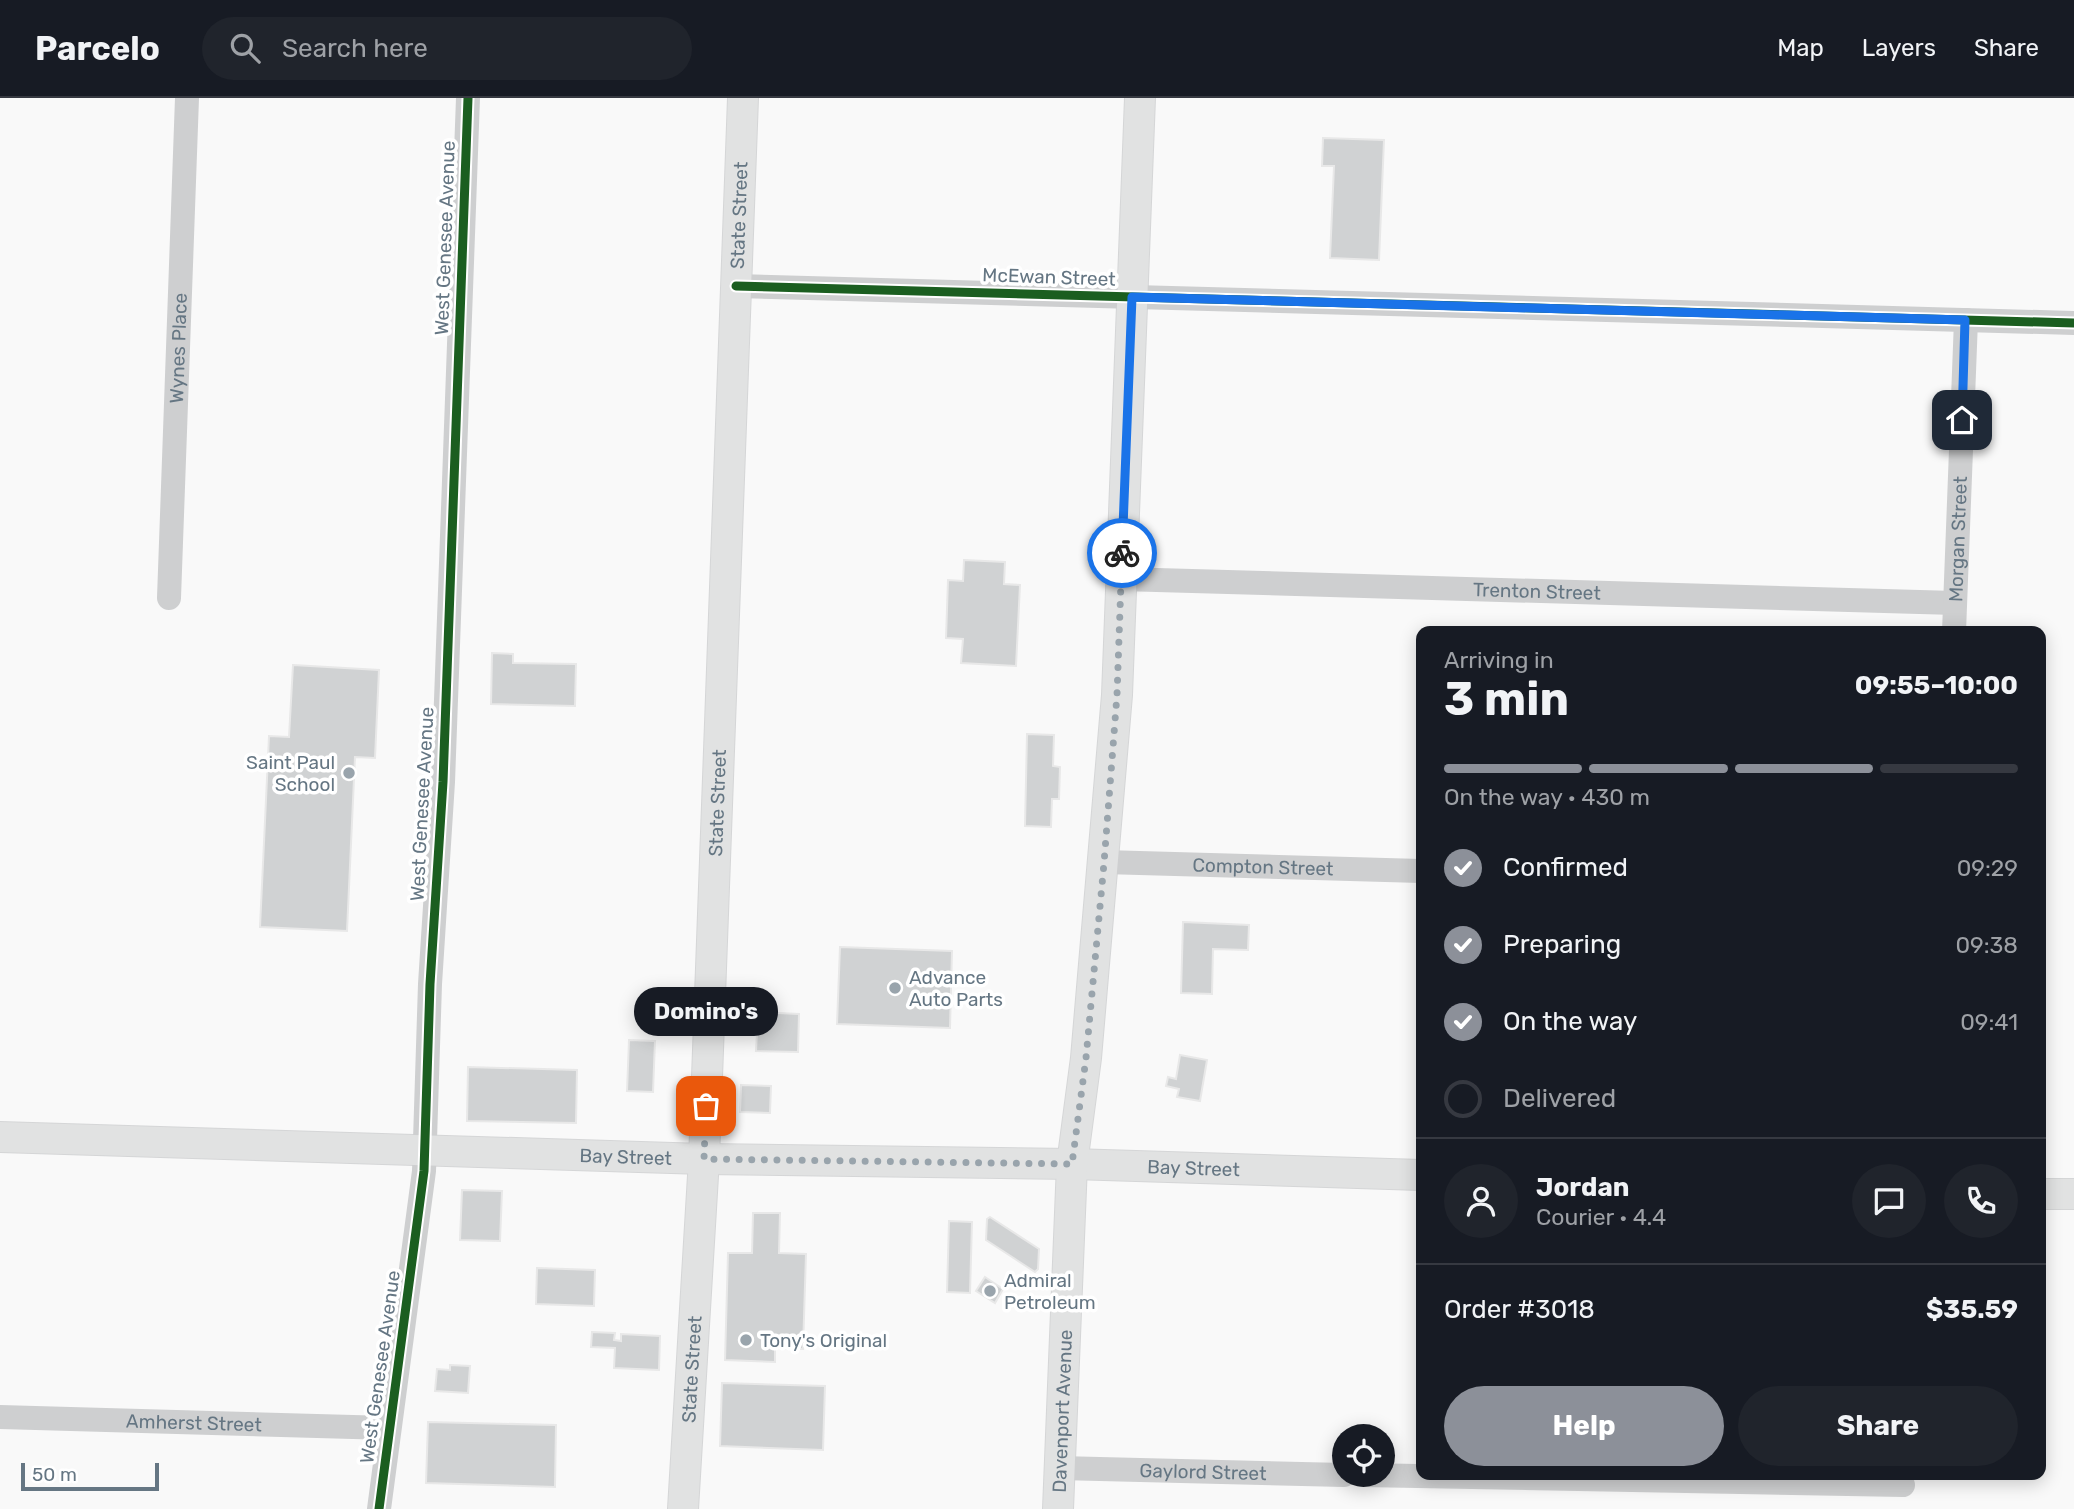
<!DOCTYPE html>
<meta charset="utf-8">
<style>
body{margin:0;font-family:Rubik,sans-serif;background:#20242c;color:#f1f3f6;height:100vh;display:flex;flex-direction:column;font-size:26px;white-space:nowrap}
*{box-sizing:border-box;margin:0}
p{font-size:23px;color:#9ea1a6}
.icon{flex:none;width:38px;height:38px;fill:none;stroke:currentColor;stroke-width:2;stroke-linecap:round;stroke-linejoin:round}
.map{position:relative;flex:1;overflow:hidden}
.side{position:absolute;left:1416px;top:528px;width:630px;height:854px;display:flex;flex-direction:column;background:#171b24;border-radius:14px;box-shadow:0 4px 18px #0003}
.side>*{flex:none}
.buttons{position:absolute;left:1332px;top:1326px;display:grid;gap:14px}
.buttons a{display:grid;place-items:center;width:63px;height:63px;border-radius:50%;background:#171b24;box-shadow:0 4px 18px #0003;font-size:35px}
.scale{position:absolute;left:21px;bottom:18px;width:138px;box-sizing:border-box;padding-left:7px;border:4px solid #657683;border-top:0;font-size:19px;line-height:24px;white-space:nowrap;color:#657683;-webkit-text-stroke:5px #fff;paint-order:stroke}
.pin{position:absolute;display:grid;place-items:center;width:60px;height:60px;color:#fff;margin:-30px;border-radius:14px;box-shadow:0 4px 10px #0006}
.courier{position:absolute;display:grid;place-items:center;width:70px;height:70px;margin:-35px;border:5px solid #1a73e8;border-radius:50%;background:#fff;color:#222;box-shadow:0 2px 9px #0007}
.bubble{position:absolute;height:49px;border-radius:24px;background:#171b24;box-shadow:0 4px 18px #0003;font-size:23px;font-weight:700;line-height:49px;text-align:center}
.summary em{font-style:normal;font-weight:700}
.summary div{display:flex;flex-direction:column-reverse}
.summary{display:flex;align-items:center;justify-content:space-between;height:119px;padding:0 28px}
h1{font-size:46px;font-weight:700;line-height:52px}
.bar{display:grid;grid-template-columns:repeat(4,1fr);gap:10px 7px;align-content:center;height:84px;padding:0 28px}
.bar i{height:9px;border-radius:5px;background:#363941}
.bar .selected{background:#8c9099}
.bar p{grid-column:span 4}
.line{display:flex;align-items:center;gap:18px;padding:0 28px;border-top:2px solid #363941}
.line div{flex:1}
.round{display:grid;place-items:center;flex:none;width:74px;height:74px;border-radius:37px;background:#20242c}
ol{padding:0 28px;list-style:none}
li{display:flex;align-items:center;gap:21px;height:77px}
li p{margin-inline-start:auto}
li .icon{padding:7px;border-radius:50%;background:#8c9099;color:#fff;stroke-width:4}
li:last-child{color:#9ea1a6}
li i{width:38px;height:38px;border:4px solid #363941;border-radius:50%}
.cta{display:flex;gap:14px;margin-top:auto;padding:14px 28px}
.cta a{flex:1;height:80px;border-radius:42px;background:#8c9099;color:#fff;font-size:28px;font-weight:700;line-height:80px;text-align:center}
.cta a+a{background:#20242c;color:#f1f3f6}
header{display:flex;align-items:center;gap:42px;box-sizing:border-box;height:98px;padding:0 35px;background:#171b24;border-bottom:2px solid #363941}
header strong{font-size:33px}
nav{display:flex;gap:38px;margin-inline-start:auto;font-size:24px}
.search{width:490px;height:63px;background:#20242c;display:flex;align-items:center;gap:18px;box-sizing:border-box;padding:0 24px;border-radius:38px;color:#9ea1a6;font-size:26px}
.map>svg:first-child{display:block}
.building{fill:#d0d2d3;stroke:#e8e8e8;stroke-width:2}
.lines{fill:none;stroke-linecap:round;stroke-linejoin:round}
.major-casing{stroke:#d5d6d7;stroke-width:32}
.minor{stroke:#cecfd0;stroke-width:24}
.major{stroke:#e1e2e2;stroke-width:30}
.cycleway-casing{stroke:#fff;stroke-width:13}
.cycleway{stroke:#1b5e20;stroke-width:9}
.done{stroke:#99a4ac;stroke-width:7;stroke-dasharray:0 12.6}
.route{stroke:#1a73e8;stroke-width:9}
.poi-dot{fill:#99a4ac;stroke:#fff;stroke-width:2.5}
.labels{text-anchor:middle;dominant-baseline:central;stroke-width:7;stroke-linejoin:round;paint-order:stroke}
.street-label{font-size:19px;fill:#657683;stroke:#fff}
.poi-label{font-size:19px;fill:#657683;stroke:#fff;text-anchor:start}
</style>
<header>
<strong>Parcelo</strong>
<div class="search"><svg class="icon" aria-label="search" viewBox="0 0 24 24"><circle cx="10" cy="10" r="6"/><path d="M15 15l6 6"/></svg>Search here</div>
<nav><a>Map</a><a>Layers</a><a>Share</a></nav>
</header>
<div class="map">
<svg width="2074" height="1411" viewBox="0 0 2074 1411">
<rect width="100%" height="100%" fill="#f9f9f9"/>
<!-- building -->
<g class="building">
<polygon points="1323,40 1384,42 1379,162 1330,160 1334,68 1322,68"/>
<polygon points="964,462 1005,464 1004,486 1020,487 1016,568 961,565 963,541 946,540 948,482 963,483"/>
<polygon points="492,555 513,556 513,565 576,566 575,608 491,606"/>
<polygon points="293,567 379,572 375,660 355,659 347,833 260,829 269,638 289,639"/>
<polygon points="1027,636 1054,637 1053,668 1060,669 1059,701 1052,701 1051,729 1025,728"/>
<polygon points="1183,824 1249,827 1248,852 1213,851 1212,896 1181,895"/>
<polygon points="840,849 952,853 950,930 837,926"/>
<polygon points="758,914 799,916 798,954 756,953"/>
<polygon points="629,942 655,943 653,994 627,993"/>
<polygon points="1180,957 1207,962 1200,1003 1177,999 1179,991 1166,988 1168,979 1176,981"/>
<polygon points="468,969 577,972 576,1025 467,1023"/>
<polygon points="741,987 771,988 770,1015 740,1014"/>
<polygon points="462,1092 502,1093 500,1143 460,1142"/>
<polygon points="753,1115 780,1115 779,1155 806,1156 803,1251 775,1250 775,1264 725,1262 728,1155 752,1155"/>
<polygon points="990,1119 1039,1151 1038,1171 1035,1174 986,1142 987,1121"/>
<polygon points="949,1123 972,1124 970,1195 947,1194"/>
<polygon points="537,1170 595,1172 594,1208 536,1206"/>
<polygon points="985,1179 1003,1191 995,1205 976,1193"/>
<polygon points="592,1234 615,1235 614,1242 621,1243 621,1236 660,1238 659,1272 614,1270 615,1250 591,1249"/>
<polygon points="450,1267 470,1268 468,1295 435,1293 437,1271 450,1272"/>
<polygon points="722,1285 825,1288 823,1352 720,1348"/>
<polygon points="428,1324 556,1327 555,1389 426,1385"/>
</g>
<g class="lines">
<!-- major casing -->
<g class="major-casing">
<g id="major">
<path id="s7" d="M0 1039 704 1061 1072 1066 1421 1077"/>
<polyline points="2040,1096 2074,1096"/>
<path id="s8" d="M683 1411 704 1061 743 0"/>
<path id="s9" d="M1058 1411 1072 1066 1086 960 1117 597 1140 0"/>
</g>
</g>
<!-- minor -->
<g class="minor">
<polyline points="736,188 2074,225"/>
<path id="s1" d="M1121 481 1955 505"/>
<path id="s2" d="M169 500 187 0"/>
<path id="s3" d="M1954 534 1966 222"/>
<path id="s4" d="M1104 764 1421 773"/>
<path id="s5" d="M0 1319 389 1330"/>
<path id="s6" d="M1059 1370 1344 1377"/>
<polyline points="1363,1377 1903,1387"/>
<polyline points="379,1411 424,1073 430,886 443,684 468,0"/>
</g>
<!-- major -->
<use href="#major" class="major"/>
<!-- cycleway casing -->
<g class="cycleway-casing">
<g id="cycleway">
<polyline points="736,188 2074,225"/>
<polyline points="379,1411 424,1073 430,886 443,684 468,0"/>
</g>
</g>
<!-- cycleway -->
<use href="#cycleway" class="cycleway"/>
</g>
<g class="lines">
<!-- done -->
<polyline class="done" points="706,1008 704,1061 1072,1066 1086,960 1104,765 1117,597 1122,455"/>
<!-- route -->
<polyline class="route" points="1122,455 1132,199 1965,222 1962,322"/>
</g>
<!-- markers -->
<g class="poi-dot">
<circle cx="349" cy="675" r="7"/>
<circle cx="895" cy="890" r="7"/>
<circle cx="990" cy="1193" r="7"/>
<circle cx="746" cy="1242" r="7"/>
</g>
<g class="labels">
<!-- street labels -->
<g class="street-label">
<text stroke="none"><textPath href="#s8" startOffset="1295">State Street</textPath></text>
<text transform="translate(445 140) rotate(-88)">West Genesee Avenue</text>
<text transform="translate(1049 179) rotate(2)">McEwan Street</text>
<text stroke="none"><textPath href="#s2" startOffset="250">Wynes Place</textPath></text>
<text stroke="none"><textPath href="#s3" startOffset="93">Morgan Street</textPath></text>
<text stroke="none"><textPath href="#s1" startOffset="416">Trenton Street</textPath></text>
<text transform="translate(422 706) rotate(-87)">West Genesee Avenue</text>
<text stroke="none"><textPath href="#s8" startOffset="707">State Street</textPath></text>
<text stroke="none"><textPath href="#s4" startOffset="159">Compton Street</textPath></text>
<text stroke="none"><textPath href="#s7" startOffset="626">Bay Street</textPath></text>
<text stroke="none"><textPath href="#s7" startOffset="1194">Bay Street</textPath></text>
<text transform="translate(380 1269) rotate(-82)">West Genesee Avenue</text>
<text stroke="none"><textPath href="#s8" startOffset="140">State Street</textPath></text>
<text stroke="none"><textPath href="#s9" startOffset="98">Davenport Avenue</textPath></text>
<text stroke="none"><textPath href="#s5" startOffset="194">Amherst Street</textPath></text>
<text stroke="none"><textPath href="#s6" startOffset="144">Gaylord Street</textPath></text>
</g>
<!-- poi labels -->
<g class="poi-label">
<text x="335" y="664" text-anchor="end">Saint Paul<tspan x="335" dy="22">School</tspan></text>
<text x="909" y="879">Advance<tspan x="909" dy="22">Auto Parts</tspan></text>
<text x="1004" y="1182">Admiral<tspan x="1004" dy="22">Petroleum</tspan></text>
<text x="760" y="1242">Tony's Original</text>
</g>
</g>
</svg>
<div class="buttons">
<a><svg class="icon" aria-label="locate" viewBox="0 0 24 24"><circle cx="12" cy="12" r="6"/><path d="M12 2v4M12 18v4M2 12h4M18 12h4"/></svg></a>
</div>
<div class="scale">50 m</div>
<div class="pin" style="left:706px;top:1008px;background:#ea580c"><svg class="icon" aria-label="bag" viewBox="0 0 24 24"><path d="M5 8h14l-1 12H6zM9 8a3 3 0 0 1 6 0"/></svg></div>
<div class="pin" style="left:1962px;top:322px;background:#1f2937"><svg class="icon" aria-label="home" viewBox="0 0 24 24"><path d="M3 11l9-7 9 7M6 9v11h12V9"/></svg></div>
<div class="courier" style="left:1122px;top:455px"><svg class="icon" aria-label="bike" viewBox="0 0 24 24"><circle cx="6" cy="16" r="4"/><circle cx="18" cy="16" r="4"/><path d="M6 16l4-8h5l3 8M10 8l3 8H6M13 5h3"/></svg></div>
<div class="bubble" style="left:634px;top:889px;width:144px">Domino's</div>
<section class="side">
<div class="summary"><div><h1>3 min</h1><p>Arriving in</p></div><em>09:55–10:00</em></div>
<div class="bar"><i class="selected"></i><i class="selected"></i><i class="selected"></i><i></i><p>On the way · 430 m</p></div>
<ol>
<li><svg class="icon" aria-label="check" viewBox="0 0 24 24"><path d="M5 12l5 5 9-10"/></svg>Confirmed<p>09:29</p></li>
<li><svg class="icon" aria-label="check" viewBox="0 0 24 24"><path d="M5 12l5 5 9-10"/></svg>Preparing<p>09:38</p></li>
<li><svg class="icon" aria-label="check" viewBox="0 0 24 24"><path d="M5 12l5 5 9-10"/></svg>On the way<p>09:41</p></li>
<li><i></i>Delivered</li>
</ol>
<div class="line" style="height:126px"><a class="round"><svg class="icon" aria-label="person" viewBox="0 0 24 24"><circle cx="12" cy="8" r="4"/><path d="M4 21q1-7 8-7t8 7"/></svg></a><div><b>Jordan</b><p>Courier · 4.4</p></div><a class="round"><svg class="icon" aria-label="chat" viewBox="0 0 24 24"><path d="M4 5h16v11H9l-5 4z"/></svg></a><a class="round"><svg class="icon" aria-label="phone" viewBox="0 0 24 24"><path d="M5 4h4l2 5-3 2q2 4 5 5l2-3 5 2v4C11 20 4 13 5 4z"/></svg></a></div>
<div class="line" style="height:91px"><div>Order #3018</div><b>$35.59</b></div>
<div class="cta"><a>Help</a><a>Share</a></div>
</section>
</div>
